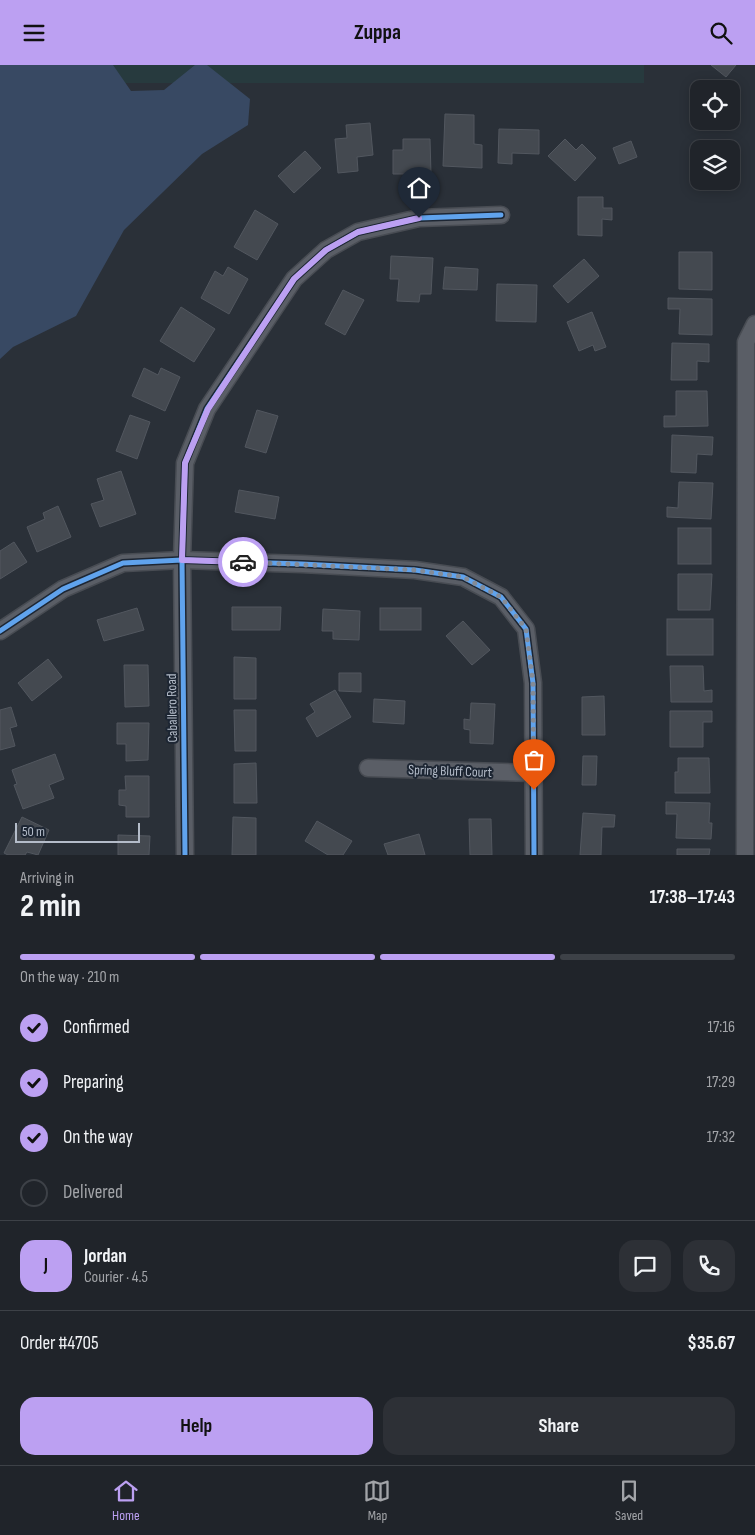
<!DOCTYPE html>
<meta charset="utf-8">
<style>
body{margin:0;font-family:"Sofia Sans Condensed",sans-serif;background:#2d3036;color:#f1f3f6;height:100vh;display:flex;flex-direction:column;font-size:19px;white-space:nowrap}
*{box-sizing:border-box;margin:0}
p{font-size:16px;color:#a2a4a8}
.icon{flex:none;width:28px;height:28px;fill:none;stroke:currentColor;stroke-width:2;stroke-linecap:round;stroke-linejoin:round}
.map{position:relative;height:790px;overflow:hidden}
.sheet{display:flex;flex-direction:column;background:#20242a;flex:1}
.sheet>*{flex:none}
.fabs{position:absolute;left:690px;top:15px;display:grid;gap:10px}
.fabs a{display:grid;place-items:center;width:50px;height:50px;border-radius:10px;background:#20242a;box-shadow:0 2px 12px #0003,0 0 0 1px #3d4147;font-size:25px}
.scale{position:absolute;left:15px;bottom:12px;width:125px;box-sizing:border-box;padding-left:5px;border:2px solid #b4bcc9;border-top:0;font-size:14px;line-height:18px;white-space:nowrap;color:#b4bcc9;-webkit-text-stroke:4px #1d2633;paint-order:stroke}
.pin{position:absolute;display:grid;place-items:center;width:42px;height:42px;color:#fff;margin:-51px -21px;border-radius:50% 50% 50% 0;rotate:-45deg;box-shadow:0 0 5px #0007}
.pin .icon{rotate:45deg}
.courier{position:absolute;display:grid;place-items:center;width:50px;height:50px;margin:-25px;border:4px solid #bca0f2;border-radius:50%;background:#fff;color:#222;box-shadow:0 1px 6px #0007}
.head em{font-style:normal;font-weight:700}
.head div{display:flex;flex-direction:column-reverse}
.head{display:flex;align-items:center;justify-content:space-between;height:85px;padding:0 20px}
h1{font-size:32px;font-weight:700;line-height:38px}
.bar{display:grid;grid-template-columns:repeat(4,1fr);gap:8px 5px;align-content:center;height:60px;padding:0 20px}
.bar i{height:6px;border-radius:4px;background:#3d4147}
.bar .on{background:#bca0f2}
.bar p{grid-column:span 4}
.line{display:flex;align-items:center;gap:12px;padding:0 20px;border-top:1px solid #3d4147}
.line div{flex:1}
.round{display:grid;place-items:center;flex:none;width:52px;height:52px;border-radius:15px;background:#2d3036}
ol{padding:0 20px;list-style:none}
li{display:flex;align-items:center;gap:15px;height:55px}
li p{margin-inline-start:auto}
li .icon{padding:5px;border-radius:50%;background:#bca0f2;color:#111;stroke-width:4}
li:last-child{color:#a2a4a8}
li i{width:28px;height:28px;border:2px solid #3d4147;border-radius:50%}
.action{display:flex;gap:10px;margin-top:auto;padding:10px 20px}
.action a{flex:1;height:58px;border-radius:15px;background:#bca0f2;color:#111;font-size:20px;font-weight:700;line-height:58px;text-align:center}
.action a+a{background:#2d3036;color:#f1f3f6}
header{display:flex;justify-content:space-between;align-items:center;height:65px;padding:0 20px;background:#bca0f2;color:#111;font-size:22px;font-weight:700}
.tabs{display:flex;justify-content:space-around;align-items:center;height:70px;border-top:1px solid #3d4147;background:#20242a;font-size:14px;color:#a2a4a8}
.tabs a{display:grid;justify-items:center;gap:2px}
.tabs .on{color:#bca0f2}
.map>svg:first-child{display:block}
.green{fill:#273a3e}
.water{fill:#384963}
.building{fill:#444950;stroke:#52575f}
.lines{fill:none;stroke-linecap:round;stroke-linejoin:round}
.minor-casing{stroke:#484c53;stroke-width:19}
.minor{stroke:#5a5e66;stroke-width:16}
.cycleway-casing{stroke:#1d2633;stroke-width:8}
.cycleway{stroke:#60a3ed;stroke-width:5}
.done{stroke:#848b96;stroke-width:5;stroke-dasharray:0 9}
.route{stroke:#bca0f2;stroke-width:6}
.labels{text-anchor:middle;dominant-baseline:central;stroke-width:4;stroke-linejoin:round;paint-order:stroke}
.street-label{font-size:14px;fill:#b4bcc9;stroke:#1d2633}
</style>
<header><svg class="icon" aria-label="menu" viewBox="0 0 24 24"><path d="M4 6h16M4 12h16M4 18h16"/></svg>Zuppa<svg class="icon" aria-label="search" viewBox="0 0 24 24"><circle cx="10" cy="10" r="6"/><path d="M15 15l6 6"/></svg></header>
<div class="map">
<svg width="755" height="790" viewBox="0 0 755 790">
<rect width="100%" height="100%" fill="#2a3038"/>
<!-- green -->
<polygon class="green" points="0,0 644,0 644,18 74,18"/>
<!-- water -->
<polygon class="water" points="0,0 113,0 131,26 164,25 195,0 207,0 250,34 248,60 202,89 124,165 76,251 13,282 0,294"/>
<!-- building -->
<g class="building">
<polygon points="711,0 736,0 726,12"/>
<polygon points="445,49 474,50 474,79 482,80 482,103 443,101"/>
<polygon points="370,58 373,90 357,92 358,106 338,108 335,74 347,73 346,60"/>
<polygon points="499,64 539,65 539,89 512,88 512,99 498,98"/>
<polygon points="403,74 430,74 431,109 393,109 393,85 403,85"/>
<polygon points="565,74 576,85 582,79 596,93 575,116 548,91"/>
<polygon points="631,76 637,92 619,99 613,83"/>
<polygon points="305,86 321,103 294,128 278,111"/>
<polygon points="578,132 603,132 603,143 612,143 612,155 602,154 602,171 578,170"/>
<polygon points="255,145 278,159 257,195 234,182"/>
<polygon points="679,187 712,187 712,225 679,224"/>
<polygon points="391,191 433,193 431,229 420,229 419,237 397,236 399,214 390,214"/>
<polygon points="584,194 599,211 568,238 553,221"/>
<polygon points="228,202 248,214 229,249 201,233 215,206 223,211"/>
<polygon points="445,202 478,204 477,225 443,224"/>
<polygon points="497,219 537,220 536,257 496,256"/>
<polygon points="343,225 364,235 345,270 325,259"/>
<polygon points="668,233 712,234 712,270 679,269 680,244 668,244"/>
<polygon points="181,242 215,264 194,297 160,276"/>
<polygon points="592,247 606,282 595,286 593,280 579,286 567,257"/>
<polygon points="672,278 709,279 709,297 697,296 697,315 671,315"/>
<polygon points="144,303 158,310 161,303 180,312 165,346 132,331"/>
<polygon points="676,326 707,326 708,361 664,362 664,351 676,351"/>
<polygon points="257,345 278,351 266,388 245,382"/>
<polygon points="130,350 150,357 137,394 116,386"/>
<polygon points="672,370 713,372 712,390 697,389 696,408 671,407"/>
<polygon points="121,406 136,449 100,462 91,439 104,435 97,414"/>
<polygon points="679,417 713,418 711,454 667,452 667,442 678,443"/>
<polygon points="239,425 279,432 275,454 235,447"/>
<polygon points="58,441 71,472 37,487 27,462 45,454 43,448"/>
<rect x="678" y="463" width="33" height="36"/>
<polygon points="14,477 27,497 0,514 0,486"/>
<polygon points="678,509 712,509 710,545 678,545"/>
<polygon points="232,542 281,542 280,565 232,565"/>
<polygon points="137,543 144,565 104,576 97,555"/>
<rect x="380" y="543" width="41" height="22"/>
<polygon points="323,544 360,546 359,575 333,574 333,566 322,566"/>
<rect x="667" y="554" width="46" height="36"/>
<polygon points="463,556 490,585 472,600 446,571"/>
<polygon points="234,592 256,593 256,634 234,634"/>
<polygon points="48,594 62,612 32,636 18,618"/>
<polygon points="124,600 148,600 149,641 125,642"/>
<polygon points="670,601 703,601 704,626 712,625 712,637 671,637"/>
<polygon points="339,608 361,608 361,627 339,626"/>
<polygon points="335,625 351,652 317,672 306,653 315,647 310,639"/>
<polygon points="604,631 605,670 582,670 582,632"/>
<polygon points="374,634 405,636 404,659 373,657"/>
<polygon points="471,638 495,639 493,679 470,678 470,665 464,664 464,654 470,655"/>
<polygon points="11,642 17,661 10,663 15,681 0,685 0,645"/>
<polygon points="234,645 256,645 256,686 235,686"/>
<polygon points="670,646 712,646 712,657 703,657 703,682 670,682"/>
<polygon points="117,658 149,658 148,695 126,696 126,679 117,679"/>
<polygon points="55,689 64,714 49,720 54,733 23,744 14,720 17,719 12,705"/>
<polygon points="583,691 597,691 596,720 582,720"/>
<polygon points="678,693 709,693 710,728 675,728 675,707 678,707"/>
<polygon points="256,698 257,738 234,738 234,699"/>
<polygon points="125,711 149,711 149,752 126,752 126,741 119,740 119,725 126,725"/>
<polygon points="666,737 710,738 709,758 712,758 711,774 676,773 677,749 666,749"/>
<polygon points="583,748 615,750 614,762 602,762 601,790 580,790"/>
<polygon points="22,752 49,765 38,790 27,787 25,790 8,790 4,788"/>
<polygon points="233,752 256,753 256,790 232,790"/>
<polygon points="469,754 491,754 492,790 470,790"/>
<polygon points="317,756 352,776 343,790 328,790 305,776"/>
<polygon points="419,769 425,790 388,790 384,779"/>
<polygon points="118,770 150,771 149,790 118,790"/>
<polygon points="677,784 710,784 709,790 677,790"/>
</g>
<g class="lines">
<!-- minor casing -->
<g class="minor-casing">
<g id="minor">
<polyline points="0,566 63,524 123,498 182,495 302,499 415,505 463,512 501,532 526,564 533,618 534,790"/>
<polyline points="368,703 533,708"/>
<polyline points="185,790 182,495 185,398 207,344 294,214 326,185 358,167 419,153 501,150"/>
<polyline points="745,790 746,277 755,259"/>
</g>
</g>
<!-- minor -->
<use href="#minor" class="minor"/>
<!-- cycleway casing -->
<g class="cycleway-casing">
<g id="cycleway">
<polyline points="0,566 63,524 123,498 182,495 302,499 415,505 463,512 501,532 526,564 533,618 534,790"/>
<polyline points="185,790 182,495 185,398 207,344 294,214 326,185 358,167 419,153 501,150"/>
</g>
</g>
<!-- cycleway -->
<use href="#cycleway" class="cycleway"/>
</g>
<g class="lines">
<!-- done -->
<polyline class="done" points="243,497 415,505 463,512 501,532 526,564 533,618 534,725"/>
<!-- route -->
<polyline class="route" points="243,497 182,495 185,398 208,344 294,214 326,185 358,167 419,153"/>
</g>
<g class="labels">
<!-- street labels -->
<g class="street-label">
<text transform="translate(172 643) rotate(-91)">Caballero Road</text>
<text transform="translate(450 706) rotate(2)">Spring Bluff Court</text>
</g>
</g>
</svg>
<div class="fabs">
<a><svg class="icon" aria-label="locate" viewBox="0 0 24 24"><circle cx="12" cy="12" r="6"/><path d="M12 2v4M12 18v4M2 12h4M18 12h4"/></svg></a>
<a><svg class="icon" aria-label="layers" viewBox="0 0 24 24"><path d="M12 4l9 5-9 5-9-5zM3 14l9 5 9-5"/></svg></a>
</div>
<div class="scale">50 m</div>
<div class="pin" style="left:534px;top:725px;background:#ea580c"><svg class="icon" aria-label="bag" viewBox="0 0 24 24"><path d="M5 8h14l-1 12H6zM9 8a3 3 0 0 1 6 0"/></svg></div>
<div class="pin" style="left:419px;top:153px;background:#1f2937"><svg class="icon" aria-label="home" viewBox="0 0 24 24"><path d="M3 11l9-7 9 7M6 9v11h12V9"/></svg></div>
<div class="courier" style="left:243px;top:497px"><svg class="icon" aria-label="car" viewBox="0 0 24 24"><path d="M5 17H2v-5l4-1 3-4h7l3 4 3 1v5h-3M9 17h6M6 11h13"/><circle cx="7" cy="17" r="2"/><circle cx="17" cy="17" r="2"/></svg></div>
</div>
<section class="sheet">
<div class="head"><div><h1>2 min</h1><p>Arriving in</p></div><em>17:38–17:43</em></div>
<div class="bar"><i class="on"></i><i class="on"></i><i class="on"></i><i></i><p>On the way · 210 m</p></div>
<ol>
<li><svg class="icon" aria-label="check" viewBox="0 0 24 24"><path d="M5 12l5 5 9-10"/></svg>Confirmed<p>17:16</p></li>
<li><svg class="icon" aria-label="check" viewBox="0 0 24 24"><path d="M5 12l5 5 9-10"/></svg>Preparing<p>17:29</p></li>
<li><svg class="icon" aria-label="check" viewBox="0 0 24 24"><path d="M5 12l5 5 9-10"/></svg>On the way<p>17:32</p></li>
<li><i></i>Delivered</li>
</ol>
<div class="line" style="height:90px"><b class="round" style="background:#bca0f2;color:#111">J</b><div><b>Jordan</b><p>Courier · 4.5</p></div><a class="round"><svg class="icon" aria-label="chat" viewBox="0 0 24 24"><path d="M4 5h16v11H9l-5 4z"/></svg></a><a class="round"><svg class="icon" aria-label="phone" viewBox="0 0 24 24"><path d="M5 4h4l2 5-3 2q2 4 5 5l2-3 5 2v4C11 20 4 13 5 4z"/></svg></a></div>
<div class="line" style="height:65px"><div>Order #4705</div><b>$35.67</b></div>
<div class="action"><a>Help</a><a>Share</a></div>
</section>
<nav class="tabs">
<a class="on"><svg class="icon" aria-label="home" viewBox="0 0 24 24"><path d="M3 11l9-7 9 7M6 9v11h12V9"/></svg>Home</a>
<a><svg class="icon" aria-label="map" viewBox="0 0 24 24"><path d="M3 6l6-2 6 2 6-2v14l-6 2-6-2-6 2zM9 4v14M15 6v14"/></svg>Map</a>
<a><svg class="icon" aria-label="saved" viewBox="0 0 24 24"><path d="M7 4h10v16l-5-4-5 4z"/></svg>Saved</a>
</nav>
